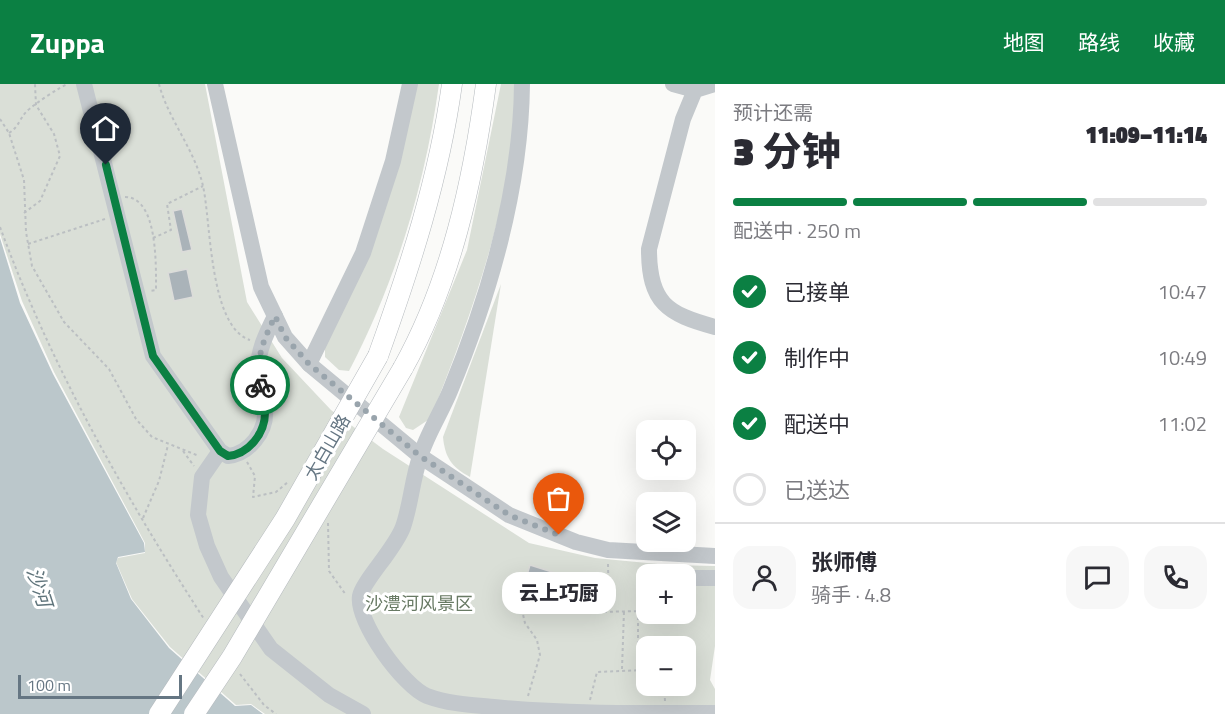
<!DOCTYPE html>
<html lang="zh">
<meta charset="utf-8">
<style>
body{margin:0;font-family:"Titillium Web","Noto Sans SC",sans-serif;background:#f7f7f7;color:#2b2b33;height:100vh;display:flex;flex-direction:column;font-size:22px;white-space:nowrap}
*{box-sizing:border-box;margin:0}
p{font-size:20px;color:#7c7c81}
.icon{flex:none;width:33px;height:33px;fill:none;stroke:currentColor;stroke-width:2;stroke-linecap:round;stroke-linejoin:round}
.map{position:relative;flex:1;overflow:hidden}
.side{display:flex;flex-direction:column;background:#fff;width:510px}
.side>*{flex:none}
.tools{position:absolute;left:636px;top:336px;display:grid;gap:12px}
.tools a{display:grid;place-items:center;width:60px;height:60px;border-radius:12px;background:#fff;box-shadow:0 6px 24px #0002;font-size:30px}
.scale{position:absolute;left:18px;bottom:15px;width:164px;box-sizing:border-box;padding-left:6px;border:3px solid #657683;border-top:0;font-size:16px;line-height:21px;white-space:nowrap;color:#657683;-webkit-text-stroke:4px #fff;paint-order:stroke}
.pin{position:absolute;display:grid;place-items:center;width:51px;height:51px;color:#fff;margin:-62px -26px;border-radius:50% 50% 50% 0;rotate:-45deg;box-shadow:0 0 6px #0007}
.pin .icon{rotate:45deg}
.courier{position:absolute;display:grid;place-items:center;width:60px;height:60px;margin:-30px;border:4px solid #0b8043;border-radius:50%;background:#fff;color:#222;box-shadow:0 2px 8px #0007}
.bubble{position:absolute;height:42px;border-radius:18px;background:#fff;box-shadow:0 6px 24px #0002;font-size:20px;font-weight:800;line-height:42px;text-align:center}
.overview em{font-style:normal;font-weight:800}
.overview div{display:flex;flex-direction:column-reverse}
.overview{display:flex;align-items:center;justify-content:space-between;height:102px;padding:0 18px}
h1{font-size:39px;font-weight:800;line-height:45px}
.bar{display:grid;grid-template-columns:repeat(4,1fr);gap:9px 6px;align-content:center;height:72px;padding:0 18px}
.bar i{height:8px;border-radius:4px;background:#e1e1e2}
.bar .on{background:#0b8043}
.bar p{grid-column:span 4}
.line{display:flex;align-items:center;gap:15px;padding:0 18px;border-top:2px solid #e1e1e2}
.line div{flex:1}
.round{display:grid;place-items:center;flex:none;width:63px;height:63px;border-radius:18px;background:#f7f7f7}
ol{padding:0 18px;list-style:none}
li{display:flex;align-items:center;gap:18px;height:66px}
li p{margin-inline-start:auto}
li .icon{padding:6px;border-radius:50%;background:#0b8043;color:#fff;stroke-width:4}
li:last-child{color:#7c7c81}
li i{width:33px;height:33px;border:3px solid #e1e1e2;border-radius:50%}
header{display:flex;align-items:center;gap:36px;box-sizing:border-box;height:84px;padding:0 30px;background:#0b8043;color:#fff}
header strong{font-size:28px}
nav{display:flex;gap:33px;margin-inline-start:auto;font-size:21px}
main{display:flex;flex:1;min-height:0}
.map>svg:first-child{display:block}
.green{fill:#dadfd7;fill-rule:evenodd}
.water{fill:#bbc7cb}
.building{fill:#aab3b9;stroke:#dcdcda;stroke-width:1.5}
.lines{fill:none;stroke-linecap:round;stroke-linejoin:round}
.major-casing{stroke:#b5babe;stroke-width:21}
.path{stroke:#bbbfc2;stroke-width:2;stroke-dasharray:3 3;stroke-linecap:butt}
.minor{stroke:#c3c8cc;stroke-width:16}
.major{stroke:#fff;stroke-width:20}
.major-bridge-casing{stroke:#b5babe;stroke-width:21;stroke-linecap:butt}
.major-bridge{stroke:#fff;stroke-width:20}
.done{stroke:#99a4ac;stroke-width:6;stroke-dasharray:0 10.8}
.route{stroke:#0b8043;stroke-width:8}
.labels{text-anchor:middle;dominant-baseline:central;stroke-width:6;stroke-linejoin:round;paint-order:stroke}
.street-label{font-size:18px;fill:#657683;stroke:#fff}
.park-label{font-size:18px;fill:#687a64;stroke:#fff}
.water-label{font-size:20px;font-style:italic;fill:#60757c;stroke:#fff}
</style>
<header>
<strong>Zuppa</strong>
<nav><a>地图</a><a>路线</a><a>收藏</a></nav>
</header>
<main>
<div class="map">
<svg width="715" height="630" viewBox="0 0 715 630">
<rect width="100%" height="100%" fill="#fafaf8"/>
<!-- green -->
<g class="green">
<path d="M0 0H205L247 218 282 274 331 326 383 365 529 459 595 474 668 481 715 482V562L710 596 715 605V630H265L251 620 236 621 170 563 132 515 116 478 118 474 145 469V459L54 288 22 217 0 150ZM646 490H686V530H646ZM646 562H686V602H646Z"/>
<path d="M417 0H439C425 101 396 197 349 287L339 286 325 273V261Z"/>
<path d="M501 0H516C515 18 516 37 514 55 500 149 468 240 433 328L428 336 413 346 406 344 399 333 467 166Z"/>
<path d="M501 200 470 393C451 383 445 373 443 353Z"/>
</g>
<!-- water -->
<polygon class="water" points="0,154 20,219 53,290 144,459 145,468 118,473 116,479 131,515 169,564 235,622 251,621 263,630 0,630"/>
<!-- building -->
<g class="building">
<polygon points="182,125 192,166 182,168 173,127"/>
<polygon points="187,185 193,213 174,217 168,189"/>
<polygon points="530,481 568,493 563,509 541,502 537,495 527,491"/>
</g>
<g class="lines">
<!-- major casing -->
<g class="major-casing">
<g id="major">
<path d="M378 272C410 183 439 94 452 0"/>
<path d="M403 284C451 198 473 97 486 0"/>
</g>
</g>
<!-- path -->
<g class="path">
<path d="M159 0C168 35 195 66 203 102 211 137 209 243 250 256"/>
<polyline points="0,35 9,49 24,96 26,148 32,182 64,238 109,285 136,335 152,353 199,372"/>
<path d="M9 49C19 43 19 35 27 27 33 21 61 2 68 0"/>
<path d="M125 113C158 113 156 182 156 206L149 207"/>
<polyline points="24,129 40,117 60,72 54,50 36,21 35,0"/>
<path d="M0 143C51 282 124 411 204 535"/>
<polyline points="153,154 171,146 167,120 203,102"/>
<polyline points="28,160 105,135"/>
<polyline points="183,367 194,382"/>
<polyline points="247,378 255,392 253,413 276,408 288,398"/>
<polyline points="143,434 159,397 168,361"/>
<polyline points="328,439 329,487 346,511"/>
<polyline points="608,480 609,528"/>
<polyline points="659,481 659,490"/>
<polyline points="638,527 638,586"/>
<polyline points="622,585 624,527"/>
<polyline points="240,590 264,621 276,630"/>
<polyline points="664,602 665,617"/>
<polyline points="528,612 540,571 537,556 525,539 521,522 522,501 596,528 646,527"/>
<polyline points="590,616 597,588 646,586"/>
</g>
<!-- minor -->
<g class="minor">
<path d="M84 0 153 272 220 367 228 372C249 370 267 347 265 326 264 314 258 301 258 289 257 268 266 250 275 232"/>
<polyline points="215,0 261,203 285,253 309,280 420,372 509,431 576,458 608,466 715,472"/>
<path d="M522 0C521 105 490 210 450 307 441 329 427 350 420 373 412 396 411 420 403 443 395 465 363 497 360 512 356 538 404 603 427 612 449 620 471 621 494 623 567 630 641 629 715 629"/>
<polyline points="673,0 695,6"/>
<path d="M715 0 695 6 683 35 649 165C649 219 667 230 715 243"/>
<polyline points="309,280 363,169 393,77 410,0"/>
<polyline points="220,367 202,393 198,431 207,462 221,493 271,565 329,611 363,630"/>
<polyline points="686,494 715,494"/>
</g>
<!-- major -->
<use href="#major" class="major"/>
<!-- major-bridge casing -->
<g class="major-bridge-casing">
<g id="major-bridge">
<polyline points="159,630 285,435 378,272"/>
<polyline points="194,630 232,573 403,284"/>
</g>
</g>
<!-- major-bridge -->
<use href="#major-bridge" class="major-bridge"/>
</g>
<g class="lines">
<!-- done -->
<path class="done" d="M260 301C255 275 264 255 275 232L285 253 309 280 420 372 509 431 559 451"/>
<!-- route -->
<path class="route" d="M106 81 153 272 220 367 228 372C249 370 265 349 265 329 266 320 262 310 260 301"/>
</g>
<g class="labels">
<!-- street labels -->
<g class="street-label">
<text transform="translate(327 363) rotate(-60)">太白山路</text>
</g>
<!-- park labels -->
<g class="park-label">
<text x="419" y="519">沙澧河风景区</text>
</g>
<!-- water labels -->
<g class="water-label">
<text transform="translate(40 503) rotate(72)">沙河</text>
</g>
</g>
</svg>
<div class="tools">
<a><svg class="icon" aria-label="locate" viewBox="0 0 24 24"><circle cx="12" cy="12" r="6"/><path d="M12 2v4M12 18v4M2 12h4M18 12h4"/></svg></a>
<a><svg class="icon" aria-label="layers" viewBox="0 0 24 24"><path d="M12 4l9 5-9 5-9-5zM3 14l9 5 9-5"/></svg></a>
<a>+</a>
<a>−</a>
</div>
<div class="scale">100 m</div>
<div class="pin" style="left:559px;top:451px;background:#ea580c"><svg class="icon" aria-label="bag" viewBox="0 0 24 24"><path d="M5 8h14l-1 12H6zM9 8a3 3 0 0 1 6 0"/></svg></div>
<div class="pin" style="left:106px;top:81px;background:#1f2937"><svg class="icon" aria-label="home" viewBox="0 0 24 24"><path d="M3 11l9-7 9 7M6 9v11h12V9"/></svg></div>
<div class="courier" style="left:260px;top:301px"><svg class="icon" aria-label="bike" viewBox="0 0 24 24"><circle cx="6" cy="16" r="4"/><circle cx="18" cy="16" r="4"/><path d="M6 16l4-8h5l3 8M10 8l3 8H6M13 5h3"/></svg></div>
<div class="bubble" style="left:502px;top:488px;width:114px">云上巧厨</div>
</div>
<section class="side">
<div class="overview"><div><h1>3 分钟</h1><p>预计还需</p></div><em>11:09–11:14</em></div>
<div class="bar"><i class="on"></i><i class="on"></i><i class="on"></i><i></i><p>配送中 · 250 m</p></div>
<ol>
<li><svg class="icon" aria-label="check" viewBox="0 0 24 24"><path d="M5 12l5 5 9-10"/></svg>已接单<p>10:47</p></li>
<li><svg class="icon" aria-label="check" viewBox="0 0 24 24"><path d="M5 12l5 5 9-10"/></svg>制作中<p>10:49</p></li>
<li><svg class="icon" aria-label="check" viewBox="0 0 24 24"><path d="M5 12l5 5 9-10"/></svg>配送中<p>11:02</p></li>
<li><i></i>已送达</li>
</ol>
<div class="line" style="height:108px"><a class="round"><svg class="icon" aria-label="person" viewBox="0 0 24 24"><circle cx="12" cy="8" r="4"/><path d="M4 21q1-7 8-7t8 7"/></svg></a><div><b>张师傅</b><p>骑手 · 4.8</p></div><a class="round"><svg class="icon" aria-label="chat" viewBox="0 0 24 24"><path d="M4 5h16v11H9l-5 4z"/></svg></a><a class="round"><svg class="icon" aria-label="phone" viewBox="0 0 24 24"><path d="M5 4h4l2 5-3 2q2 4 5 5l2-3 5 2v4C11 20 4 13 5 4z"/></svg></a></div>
</section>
</main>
